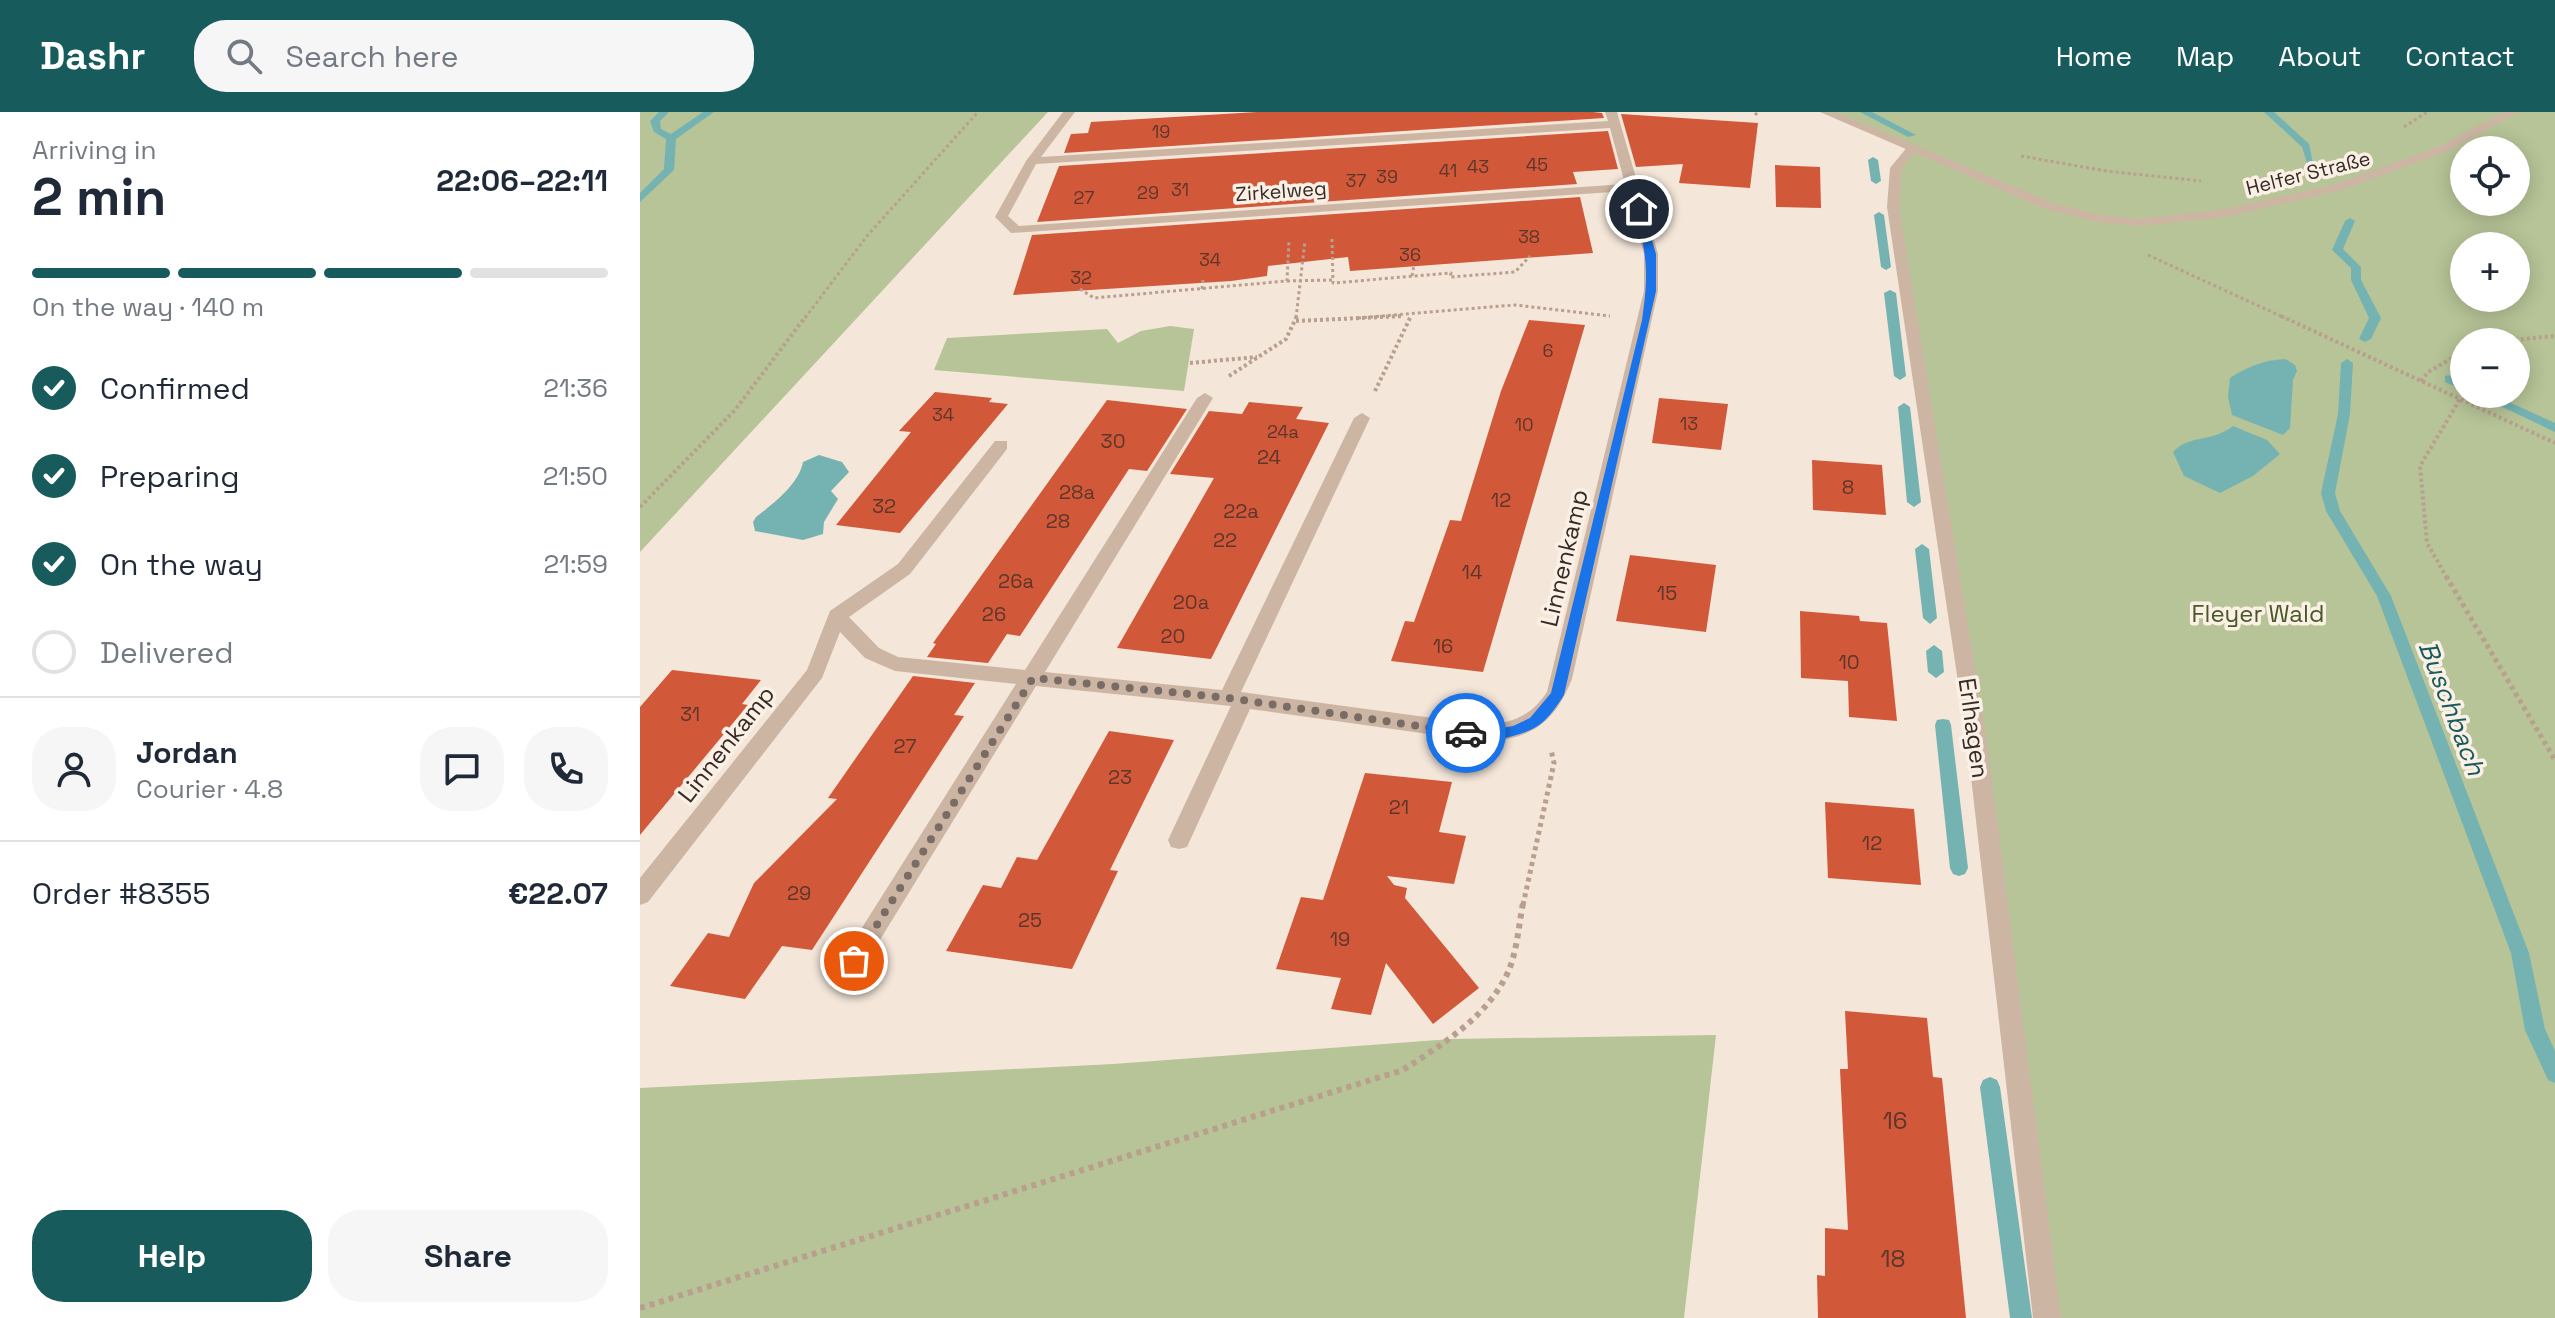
<!DOCTYPE html>
<meta charset="utf-8">
<style>
body{margin:0;font-family:"Space Grotesk",sans-serif;background:#f6f6f7;color:#1f2937;height:100vh;display:flex;flex-direction:column;font-size:30px;white-space:nowrap}
*{box-sizing:border-box;margin:0}
p{font-size:26px;color:#747a83}
.icon{flex:none;width:44px;height:44px;fill:none;stroke:currentColor;stroke-width:2;stroke-linecap:round;stroke-linejoin:round}
.map{position:relative;flex:1;overflow:hidden}
.side{display:flex;flex-direction:column;background:#fff;width:640px}
.side>*{flex:none}
.controls{position:absolute;left:1810px;top:24px;display:grid;gap:16px}
.controls a{display:grid;place-items:center;width:80px;height:80px;border-radius:50%;background:#fff;box-shadow:0 4px 20px #0003;font-size:40px}
.pin{position:absolute;display:grid;place-items:center;width:68px;height:68px;color:#fff;margin:-34px;border:4px solid #fff;border-radius:50%;box-shadow:0 2px 8px #0007}
.courier{position:absolute;display:grid;place-items:center;width:80px;height:80px;margin:-40px;border:6px solid #1a73e8;border-radius:50%;background:#fff;color:#222;box-shadow:0 2px 10px #0007}
.summary em{font-style:normal;font-weight:800}
.summary div{display:flex;flex-direction:column-reverse}
.summary{display:flex;align-items:center;justify-content:space-between;height:136px;padding:0 32px}
h1{font-size:52px;font-weight:800;line-height:60px}
.bar{display:grid;grid-template-columns:repeat(4,1fr);gap:12px 8px;align-content:center;height:96px;padding:0 32px}
.bar i{height:10px;border-radius:6px;background:#e0e1e3}
.bar .on{background:#185b5d}
.bar p{grid-column:span 4}
.line{display:flex;align-items:center;gap:20px;padding:0 32px;border-top:2px solid #e0e1e3}
.line div{flex:1}
.round{display:grid;place-items:center;flex:none;width:84px;height:84px;border-radius:32px;background:#f6f6f7}
ol{padding:0 32px;list-style:none}
li{display:flex;align-items:center;gap:24px;height:88px}
li p{margin-inline-start:auto}
li .icon{padding:8px;border-radius:50%;background:#185b5d;color:#fff;stroke-width:4}
li:last-child{color:#747a83}
li i{width:44px;height:44px;border:4px solid #e0e1e3;border-radius:50%}
.primary-button{display:flex;gap:16px;margin-top:auto;padding:16px 32px}
.primary-button a{flex:1;height:92px;border-radius:32px;background:#185b5d;color:#fff;font-size:32px;font-weight:800;line-height:92px;text-align:center}
.primary-button a+a{background:#f6f6f7;color:#1f2937}
header{display:flex;align-items:center;gap:48px;box-sizing:border-box;height:112px;padding:0 40px;background:#185b5d;color:#fff}
header strong{font-size:38px}
nav{display:flex;gap:44px;margin-inline-start:auto;font-size:28px}
.search{width:560px;height:72px;background:#f6f6f7;display:flex;align-items:center;gap:20px;box-sizing:border-box;padding:0 28px;border-radius:32px;color:#747a83;font-size:30px}
main{display:flex;flex:1;min-height:0}
.map>svg:first-child{display:block}
.green{fill:#b7c497;fill-rule:evenodd}
.water{fill:#75b3b3}
.lines{fill:none;stroke-linecap:round;stroke-linejoin:round}
.stream{fill:#75b3b3;fill-rule:evenodd}
.building{fill:#d15839}
.path-far3{stroke:#b99f8e;stroke-width:3;stroke-dasharray:3 3;stroke-linecap:butt}
.path-far2{stroke:#b99f8e;stroke-width:4;stroke-dasharray:3 3;stroke-linecap:butt}
.path-far1{stroke:#b99f8e;stroke-width:5;stroke-dasharray:4 4;stroke-linecap:butt}
.path{stroke:#b99f8e;stroke-width:6;stroke-dasharray:5 5;stroke-linecap:butt}
.service{fill:#cdb5a4;fill-rule:evenodd}
.minor{fill:#cdb5a4;fill-rule:evenodd}
.tertiary{fill:#cdb5a4;fill-rule:evenodd}
.route{fill:#1a73e8}
.done{stroke:#796c65;stroke-width:8;stroke-dasharray:0 14.4}
.labels{text-anchor:middle;dominant-baseline:central;stroke-width:7;stroke-linejoin:round;paint-order:stroke}
.far-number-label{font-size:18px;fill:#5e362b}
.far-street-label{font-size:20px;fill:#372b26;stroke:#fbf0e5}
.number-label{font-size:20px;fill:#5e362b}
.street-label{font-size:24px;fill:#372b26;stroke:#fbf0e5}
.park-label{font-size:24px;fill:#485827;stroke:#fbf0e5}
.near-number-label{font-size:24px;fill:#5e362b}
.water-label{font-size:26px;font-style:italic;fill:#185b5d;stroke:#fbf0e5}
</style>
<header>
<strong>Dashr</strong>
<div class="search"><svg class="icon" aria-label="search" viewBox="0 0 24 24"><circle cx="10" cy="10" r="6"/><path d="M15 15l6 6"/></svg>Search here</div>
<nav><a>Home</a><a>Map</a><a>About</a><a>Contact</a></nav>
</header>
<main>
<section class="side">
<div class="summary"><div><h1>2 min</h1><p>Arriving in</p></div><em>22:06–22:11</em></div>
<div class="bar"><i class="on"></i><i class="on"></i><i class="on"></i><i></i><p>On the way · 140 m</p></div>
<ol>
<li><svg class="icon" aria-label="check" viewBox="0 0 24 24"><path d="M5 12l5 5 9-10"/></svg>Confirmed<p>21:36</p></li>
<li><svg class="icon" aria-label="check" viewBox="0 0 24 24"><path d="M5 12l5 5 9-10"/></svg>Preparing<p>21:50</p></li>
<li><svg class="icon" aria-label="check" viewBox="0 0 24 24"><path d="M5 12l5 5 9-10"/></svg>On the way<p>21:59</p></li>
<li><i></i>Delivered</li>
</ol>
<div class="line" style="height:144px"><a class="round"><svg class="icon" aria-label="person" viewBox="0 0 24 24"><circle cx="12" cy="8" r="4"/><path d="M4 21q1-7 8-7t8 7"/></svg></a><div><b>Jordan</b><p>Courier · 4.8</p></div><a class="round"><svg class="icon" aria-label="chat" viewBox="0 0 24 24"><path d="M4 5h16v11H9l-5 4z"/></svg></a><a class="round"><svg class="icon" aria-label="phone" viewBox="0 0 24 24"><path d="M5 4h4l2 5-3 2q2 4 5 5l2-3 5 2v4C11 20 4 13 5 4z"/></svg></a></div>
<div class="line" style="height:104px"><div>Order #8355</div><b>€22.07</b></div>
<div class="primary-button"><a>Help</a><a>Share</a></div>
</section>
<div class="map">
<svg width="1915" height="1206" viewBox="0 0 1915 1206">
<rect width="100%" height="100%" fill="#f4e6d9"/>
<!-- green -->
<g class="green">
<polygon points="0,0 408,0 0,440"/>
<path d="M1186 0H1915V1206H1407L1252 67 1272 37ZM1824 38H1876V90H1824ZM1824 134H1876V186H1824ZM1824 230H1876V282H1824Z"/>
<polygon points="530,214 554,217 544,279 294,258 307,226 467,217 478,231 501,219"/>
<polygon points="1076,923 1044,1206 0,1206 0,976 473,952 811,927"/>
</g>
<!-- water -->
<g class="water">
<path d="M1645 247 1655 253 1657 259 1653 268 1650 316 1643 323 1592 303 1588 285 1590 266C1607 255 1624 248 1645 247Z"/>
<path d="M1593 314 1627 328 1640 342 1613 364 1580 381 1544 364 1533 340C1550 322 1571 331 1593 314Z"/>
<path d="M179 343 202 350 209 360 191 379 198 387 184 410 183 422 163 428 115 419 113 410 116 405C133 392 159 372 163 350Z"/>
</g>
<g class="lines">
<!-- stream -->
<g class="stream">
<polygon points="19,0 29,0 20,9 21,17 31,22 63,0 74,0 36,27 34,58 0,90 0,81 24,57 26,27 14,20 10,9"/>
<polygon points="1220,0 1232,0 1276,23 1268,25"/>
<polygon points="1624,0 1634,0 1669,32 1673,51 1667,51 1662,35"/>
<polygon points="1233,45 1238,48 1241,69 1236,72 1231,69 1228,48"/>
<polygon points="1239,100 1244,103 1251,155 1246,158 1241,155 1234,103"/>
<polygon points="1710,106 1715,109 1703,137 1721,155 1721,168 1741,206 1731,227 1725,230 1719,227 1729,206 1711,168 1711,156 1692,138 1705,109"/>
<polygon points="1250,178 1256,181 1266,264 1260,268 1254,264 1244,181"/>
<polygon points="1707,247 1713,251 1710,302 1695,381 1700,399 1751,484 1889,841 1905,917 1915,939 1915,971 1908,968 1885,918 1871,841 1737,484 1686,399 1681,381 1698,302 1701,251"/>
<polygon points="1809,263 1824,269 1824,278 1805,270 1805,264"/>
<polygon points="1835,282 1851,282 1915,311 1915,320"/>
<polygon points="1264,291 1270,295 1281,390 1274,395 1267,390 1258,295"/>
<polygon points="1282,432 1289,437 1297,506 1290,512 1283,506 1275,437"/>
<polygon points="1294,533 1302,539 1304,560 1296,566 1288,560 1286,539"/>
<polygon points="1303,607 1309,608 1311,613 1328,756 1325,762 1319,764 1313,762 1310,756 1295,613 1297,608"/>
<polygon points="1350,965 1357,968 1360,975 1392,1206 1370,1206 1340,975 1343,968"/>
</g>
</g>
<!-- building -->
<g class="building">
<polygon points="617,0 953,0 962,1 964,6 424,41 431,22 448,21 451,10"/>
<polygon points="981,2 1118,11 1110,76 1039,71 1043,52 996,55"/>
<polygon points="968,19 978,57 933,60 937,72 397,110 419,54"/>
<polygon points="1135,53 1180,55 1181,96 1136,95"/>
<polygon points="940,85 953,141 710,159 708,145 628,154 627,164 591,169 373,183 392,123"/>
<polygon points="889,208 945,213 843,560 751,549 765,509 774,510 810,408 821,409 861,279"/>
<polygon points="295,280 352,286 349,290 368,292 260,421 196,413 271,320 259,319"/>
<polygon points="1019,286 1088,292 1081,338 1012,331"/>
<polygon points="467,288 547,297 507,359 489,357 380,524 367,522 348,551 287,545 296,532 293,531"/>
<polygon points="609,290 663,295 656,307 689,311 571,547 477,536 574,366 530,362 569,299 602,302"/>
<polygon points="1172,348 1242,353 1246,403 1173,398"/>
<polygon points="990,443 1076,453 1066,520 976,509"/>
<polygon points="1160,499 1219,504 1220,509 1247,511 1257,609 1209,605 1208,569 1161,566"/>
<polygon points="32,558 121,568 102,592 108,593 0,723 0,595"/>
<polygon points="273,564 335,571 314,603 324,604 172,838 142,834 105,887 30,874 68,821 89,825 114,771 197,687 188,686"/>
<polygon points="469,619 534,628 470,758 478,759 432,857 306,839 343,773 361,776 377,745 397,748"/>
<polygon points="725,661 812,670 799,720 826,724 814,772 747,764 754,773 767,776 765,786 839,876 793,912 746,851 731,903 691,897 701,866 636,857 661,785 683,788"/>
<polygon points="1185,690 1274,697 1281,773 1188,766"/>
<polygon points="1205,899 1287,906 1293,965 1302,966 1326,1206 1178,1206 1177,1163 1185,1164 1185,1116 1208,1118 1200,957 1208,957"/>
</g>
<g class="lines">
<!-- path-far3 -->
<g class="path-far3">
<polyline points="1115,3 1118,0"/>
<polyline points="1764,15 1787,0"/>
<polyline points="1381,44 1466,59 1561,69"/>
<polyline points="692,127 693,171 811,161 810,165 875,160 890,144"/>
<polyline points="1508,143 1645,206"/>
<polyline points="772,164 774,153"/>
<polyline points="647,169 692,168"/>
<polyline points="440,177 454,186 647,169 649,129"/>
<polyline points="562,177 563,168"/>
<polyline points="165,206 227,124 338,0"/>
<polyline points="656,206 665,129"/>
<polyline points="718,206 875,193 970,204"/>
</g>
<!-- path-far2 -->
<g class="path-far2">
<polyline points="1641,204 1915,331"/>
<polyline points="656,209 764,204"/>
<polyline points="1851,230 1915,224"/>
<polyline points="550,251 617,245"/>
<polyline points="589,264 646,227 657,204"/>
<polyline points="1781,269 1788,260 1824,239"/>
<polyline points="735,279 771,204"/>
<polyline points="0,395 95,298 166,204"/>
<polyline points="1807,466 1787,431 1780,354 1820,287"/>
</g>
<!-- path-far1 -->
<g class="path-far1">
<polyline points="1806,464 1915,648"/>
<polyline points="883,793 914,651 911,638"/>
</g>
<!-- path -->
<path class="path" d="M0 1196 763 958C804 931 848 905 869 858 877 838 879 812 883 791"/>
<!-- service -->
<polygon class="service" points="1337,622 1344,624 1347,630 1421,1206 1393,1206 1327,630 1330,624"/>
<!-- minor -->
<g class="minor">
<path d="M423 0H435L401 45 968 9 965 0H977L1018 142V179L932 567C914 611 893 626 845 630L610 597 547 735 539 737 531 735 528 728 591 594 396 574 222 857 214 860 206 857 202 849 206 841 376 572 255 559 225 546 200 520 182 566 8 790 0 793V766L167 558 190 499 258 452 355 329H367V337L270 462 209 505 239 536 258 545 385 558 557 286 565 281 573 286 405 560 582 578 714 306 722 301 730 306 601 580 845 613C873 611 891 604 907 580L1004 179V142L987 79 371 121 355 105 386 49ZM970 16 985 72 379 114 368 104 396 52Z"/>
<polygon points="1268,34 1278,37 1262,56 1259,95 1347,630 1344,636 1337,638 1330,636 1327,630 1247,95 1250,56"/>
</g>
<!-- tertiary -->
<polygon class="tertiary" points="1180,0 1196,0 1413,91 1457,102 1499,107 1585,97 1693,73 1800,34 1864,0 1878,0 1808,39 1702,78 1585,105 1499,114 1457,110 1405,97"/>
</g>
<!-- route -->
<path class="route" d="M999 95 1003 97 1016 142V179L924 583C918 593 908 607 899 613 883 625 834 636 820 621L822 617H856L873 614 890 606 911 581 1002 208C1009 161 1007 143 995 97Z"/>
<g class="lines">
<!-- done -->
<polyline class="done" points="214,849 393,566 588,586 826,621"/>
</g>
<g class="labels">
<!-- far-number labels -->
<g class="far-number-label">
<text x="521" y="19">19</text>
<text x="897" y="52">45</text>
<text x="838" y="54">43</text>
<text x="808" y="58">41</text>
<text x="747" y="64">39</text>
<text x="716" y="68">37</text>
<text x="540" y="77">31</text>
<text x="508" y="80">29</text>
<text x="444" y="85">27</text>
<text x="889" y="124">38</text>
<text x="770" y="142">36</text>
<text x="570" y="147">34</text>
<text x="441" y="165">32</text>
<text x="908" y="238">6</text>
<text x="303" y="302">34</text>
<text x="1049" y="311">13</text>
<text x="884" y="312">10</text>
<text x="643" y="319">24a</text>
</g>
<!-- far-street labels -->
<g class="far-street-label">
<text transform="translate(1668 61) rotate(-14)">Helfer Straße</text>
<text transform="translate(641 79) rotate(-4)">Zirkelweg</text>
</g>
<!-- number labels -->
<g class="number-label">
<text x="473" y="329">30</text>
<text x="629" y="345">24</text>
<text x="1208" y="375">8</text>
<text x="437" y="380">28a</text>
<text x="861" y="388">12</text>
<text x="244" y="394">32</text>
<text x="601" y="399">22a</text>
<text x="418" y="409">28</text>
<text x="585" y="428">22</text>
<text x="832" y="460">14</text>
<text x="376" y="469">26a</text>
<text x="1027" y="481">15</text>
<text x="551" y="490">20a</text>
<text x="354" y="502">26</text>
<text x="533" y="524">20</text>
<text x="803" y="534">16</text>
<text x="1209" y="550">10</text>
<text x="50" y="602">31</text>
<text x="265" y="634">27</text>
<text x="480" y="665">23</text>
<text x="759" y="695">21</text>
<text x="1232" y="731">12</text>
<text x="159" y="781">29</text>
<text x="390" y="808">25</text>
<text x="700" y="827">19</text>
</g>
<!-- street labels -->
<g class="street-label">
<text transform="translate(924 446) rotate(-77)">Linnenkamp</text>
<text transform="translate(1334 616) rotate(82)">Erlhagen</text>
<text transform="translate(86 632) rotate(-52)">Linnenkamp</text>
</g>
<!-- park labels -->
<g class="park-label">
<text x="1618" y="501">Fleyer Wald</text>
</g>
<!-- near-number labels -->
<g class="near-number-label">
<text x="1255" y="1008">16</text>
<text x="1253" y="1146">18</text>
</g>
<!-- water labels -->
<g class="water-label">
<text transform="translate(1812 596) rotate(69)">Buschbach</text>
</g>
</g>
</svg>
<div class="controls">
<a><svg class="icon" aria-label="locate" viewBox="0 0 24 24"><circle cx="12" cy="12" r="6"/><path d="M12 2v4M12 18v4M2 12h4M18 12h4"/></svg></a>
<a>+</a>
<a>−</a>
</div>
<div class="pin" style="left:214px;top:849px;background:#ea580c"><svg class="icon" aria-label="bag" viewBox="0 0 24 24"><path d="M5 8h14l-1 12H6zM9 8a3 3 0 0 1 6 0"/></svg></div>
<div class="pin" style="left:999px;top:97px;background:#1f2937"><svg class="icon" aria-label="home" viewBox="0 0 24 24"><path d="M3 11l9-7 9 7M6 9v11h12V9"/></svg></div>
<div class="courier" style="left:826px;top:621px"><svg class="icon" aria-label="car" viewBox="0 0 24 24"><path d="M5 17H2v-5l4-1 3-4h7l3 4 3 1v5h-3M9 17h6M6 11h13"/><circle cx="7" cy="17" r="2"/><circle cx="17" cy="17" r="2"/></svg></div>
</div>
</main>
